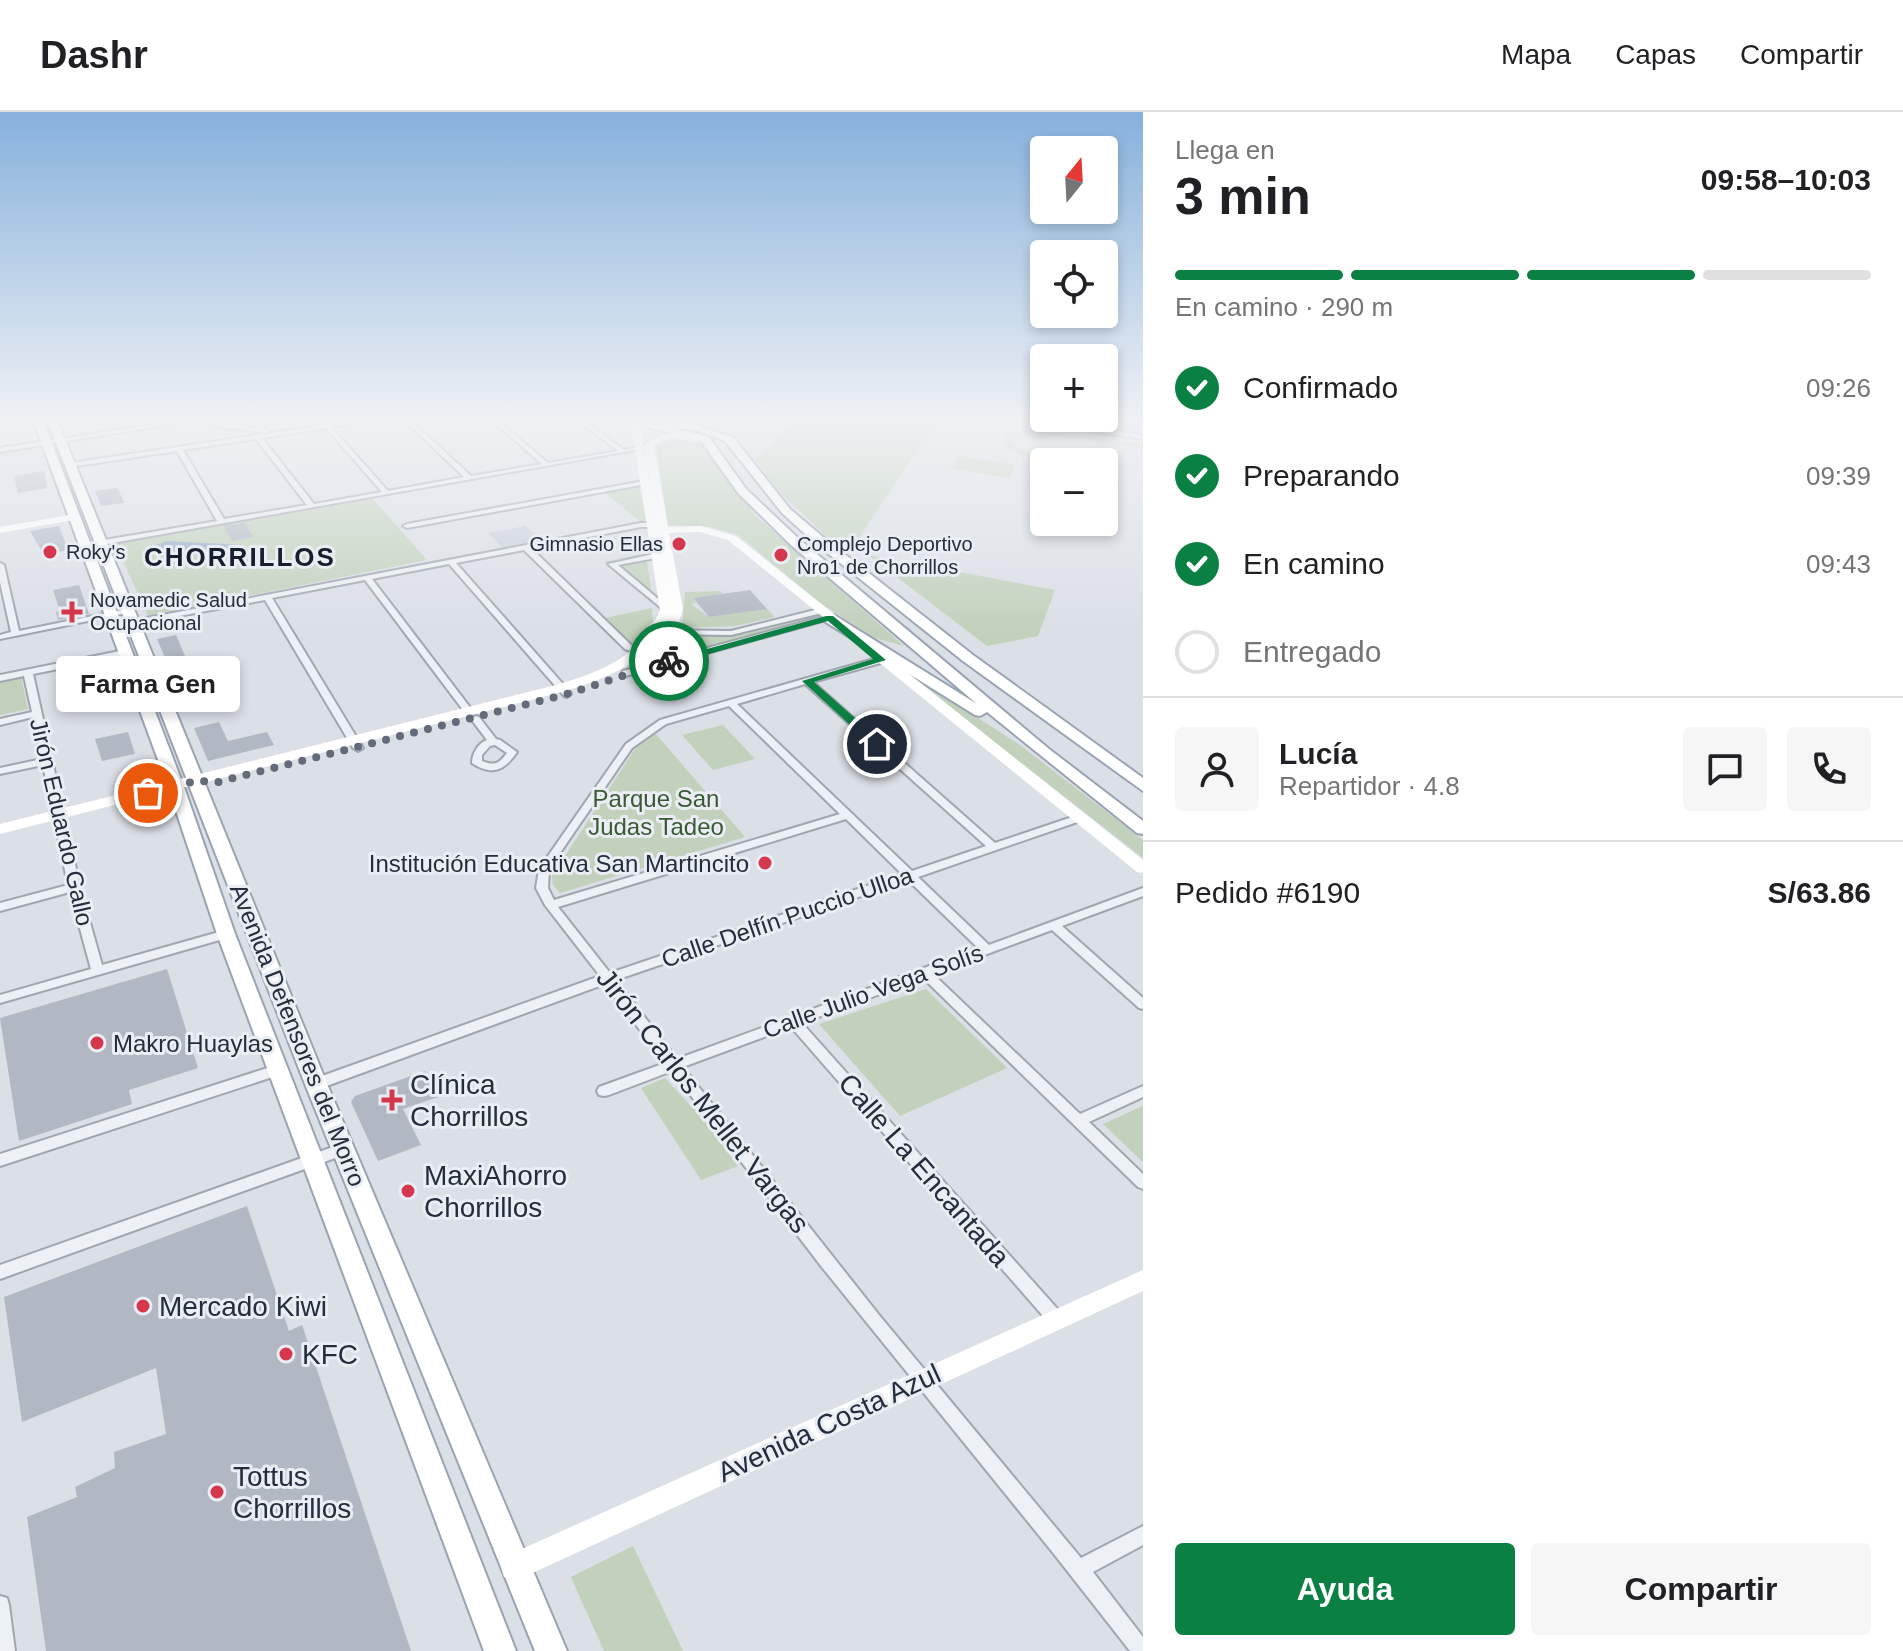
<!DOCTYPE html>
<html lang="es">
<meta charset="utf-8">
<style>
body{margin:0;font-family:Arial,sans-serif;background:#f6f6f6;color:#202124;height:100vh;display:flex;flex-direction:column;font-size:30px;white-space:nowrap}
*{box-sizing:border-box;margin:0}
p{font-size:26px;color:#757577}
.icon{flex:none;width:44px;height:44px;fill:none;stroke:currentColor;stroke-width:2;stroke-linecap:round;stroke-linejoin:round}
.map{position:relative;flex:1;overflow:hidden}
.sheet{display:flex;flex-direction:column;background:#fff;width:760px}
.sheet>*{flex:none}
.needle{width:52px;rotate:18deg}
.controls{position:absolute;left:1030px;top:24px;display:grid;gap:16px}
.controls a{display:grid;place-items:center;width:88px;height:88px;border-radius:8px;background:#fff;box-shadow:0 4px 12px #0003;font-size:40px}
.pin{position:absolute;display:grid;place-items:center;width:68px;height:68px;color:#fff;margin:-34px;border:4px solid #fff;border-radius:50%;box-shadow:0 2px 8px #0007}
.courier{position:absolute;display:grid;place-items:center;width:80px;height:80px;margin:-40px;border:6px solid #0b8043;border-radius:50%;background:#fff;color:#222;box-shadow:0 2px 10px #0007}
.bubble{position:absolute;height:56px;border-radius:8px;background:#fff;box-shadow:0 4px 12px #0003;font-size:26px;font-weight:700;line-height:56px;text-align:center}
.head em{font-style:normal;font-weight:700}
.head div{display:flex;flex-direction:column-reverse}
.head{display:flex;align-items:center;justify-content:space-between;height:136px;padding:0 32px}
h1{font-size:52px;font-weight:700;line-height:60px}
.bar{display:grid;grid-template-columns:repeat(4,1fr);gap:12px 8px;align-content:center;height:96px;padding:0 32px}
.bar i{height:10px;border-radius:6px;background:#e0e0e0}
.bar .active{background:#0b8043}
.bar p{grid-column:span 4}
.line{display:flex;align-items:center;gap:20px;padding:0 32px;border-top:2px solid #e0e0e0}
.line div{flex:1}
.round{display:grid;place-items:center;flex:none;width:84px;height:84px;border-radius:8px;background:#f6f6f6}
ol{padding:0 32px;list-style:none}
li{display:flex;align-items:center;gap:24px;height:88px}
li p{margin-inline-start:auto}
li .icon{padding:8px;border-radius:50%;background:#0b8043;color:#fff;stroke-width:4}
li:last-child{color:#757577}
li i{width:44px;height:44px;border:4px solid #e0e0e0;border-radius:50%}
.button{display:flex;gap:16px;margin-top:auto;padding:16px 32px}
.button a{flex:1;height:92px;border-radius:8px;background:#0b8043;color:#fff;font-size:32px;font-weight:700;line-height:92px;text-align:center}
.button a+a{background:#f6f6f6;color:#202124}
header{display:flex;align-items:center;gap:48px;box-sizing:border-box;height:112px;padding:0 40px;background:#fff;border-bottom:2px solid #e0e0e0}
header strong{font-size:38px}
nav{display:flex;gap:44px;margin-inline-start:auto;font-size:28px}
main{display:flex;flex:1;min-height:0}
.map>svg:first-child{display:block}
.built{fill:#c9ced8}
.green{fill:#c1d1bb}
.water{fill:#93adc9}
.building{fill:#b2b8c3}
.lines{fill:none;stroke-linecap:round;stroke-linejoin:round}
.street-casing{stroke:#a0a6b0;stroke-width:4}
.primary-casing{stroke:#9aa3b2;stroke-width:4}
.street{fill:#edf0f4;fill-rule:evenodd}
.secondary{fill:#fff;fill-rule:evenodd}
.primary{fill:#fff;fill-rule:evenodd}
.route{fill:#0b8043}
.done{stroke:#646b78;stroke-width:8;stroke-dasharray:0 14.4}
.poi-dot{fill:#d4374e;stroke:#eaeef4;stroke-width:3}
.labels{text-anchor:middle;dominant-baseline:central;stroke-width:6;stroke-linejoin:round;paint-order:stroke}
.far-poi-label{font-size:20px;fill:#242d3d;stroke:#eaeef4;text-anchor:start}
.park-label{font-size:24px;fill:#385931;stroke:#eaeef4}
.street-label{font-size:24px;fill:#242d3d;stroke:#eaeef4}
.poi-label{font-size:24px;fill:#242d3d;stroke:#eaeef4;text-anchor:end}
.far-district-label{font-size:26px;font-weight:bold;letter-spacing:2px;fill:#171e2d;stroke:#eaeef4}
.near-poi-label{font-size:28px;fill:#242d3d;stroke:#eaeef4;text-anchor:start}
.near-street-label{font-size:28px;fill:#242d3d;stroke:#eaeef4}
</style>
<header>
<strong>Dashr</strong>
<nav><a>Mapa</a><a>Capas</a><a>Compartir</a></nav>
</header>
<main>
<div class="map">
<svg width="1143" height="1539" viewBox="0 0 1143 1539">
<rect width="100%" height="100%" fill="#dbdfe6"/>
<!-- built -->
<polygon class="built" points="525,414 541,428 503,436 488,421"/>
<!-- green -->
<g class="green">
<polygon points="798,305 939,305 855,432 838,435 777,378 755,347"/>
<path d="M1026 317 1143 332V337L1038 321 1013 328 1014 333 1032 342 1082 350C1055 350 1023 351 1003 331L1006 322Z"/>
<polygon points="677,327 706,333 755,403 904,534 875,526 820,491 738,423 710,415 668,413 656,333"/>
<polygon points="959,344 1015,353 1009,366 952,356"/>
<polygon points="639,373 647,409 641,410 603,379"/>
<polygon points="373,387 427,448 148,504 115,431"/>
<polygon points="646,441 653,492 604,450"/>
<polygon points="868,443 1055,478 1038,524 987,534"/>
<polygon points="721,479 722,482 693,486 696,491 691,492 709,505 767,497 775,505 735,514 682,516 685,480"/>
<polygon points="652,496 653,509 632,533 605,506"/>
<polygon points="813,503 816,505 663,548 652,546 676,525 752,520"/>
<polygon points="897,554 1020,633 1143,728 1143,746"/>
<polygon points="21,564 28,597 0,603 0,568"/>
<polygon points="723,613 755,647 713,658 682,623"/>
<polygon points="654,620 745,725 560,781 553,773 552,764 635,637"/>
<polygon points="926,877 1007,956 900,1004 819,912"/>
<polygon points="665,966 702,1006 738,1054 701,1068 641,976"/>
<polygon points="1143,994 1143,1050 1103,1012"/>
<polygon points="633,1434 683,1539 604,1539 571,1465"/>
</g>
<!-- water -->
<path class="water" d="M167 429 243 433C215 452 178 439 150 435Z"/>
<!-- building -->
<g class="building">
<polygon points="44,359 47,376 18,381 14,364"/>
<polygon points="117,376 125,391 101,394 95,379"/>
<polygon points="244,411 254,425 232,429 223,414"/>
<polygon points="59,414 68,438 44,443 30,419"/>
<polygon points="79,473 89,502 58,508 56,500 60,499 53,478"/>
<polygon points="750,478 767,497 709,505 693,486"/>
<polygon points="176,523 185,544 166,548 157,527"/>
<polygon points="106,556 118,588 84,595 74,563"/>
<polygon points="219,610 228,629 267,620 274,633 208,649 194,616"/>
<polygon points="128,620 135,642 102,649 95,627"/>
<polygon points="167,857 198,956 129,978 132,992 19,1029 0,906"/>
<polygon points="425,959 438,985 403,997 421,1033 378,1049 351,990 355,984"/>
<polygon points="247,1094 289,1219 302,1213 411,1539 46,1539 27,1405 77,1385 75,1375 115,1356 114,1340 166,1322 156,1256 22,1310 4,1185"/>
</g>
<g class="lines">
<!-- street casing -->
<g class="street-casing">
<g id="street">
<polygon points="202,305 215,305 0,340 0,336"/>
<path d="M378 305H391L331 315 388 379 464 365 401 305H407L471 364 542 352 488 305H494L548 351 618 339 574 305H580L624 338 649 333 652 335 101 433H98V429L217 409 177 339 70 355 67 353 70 351ZM326 316 382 380 314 392 262 326ZM256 327 307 393 224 407 183 338Z"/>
<polygon points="995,305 1009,305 1143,323 1143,327"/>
<polygon points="210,310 267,317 270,319 267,321 208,313 207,312"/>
<polygon points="655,367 658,369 657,370 407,416 403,414 407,412"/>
<polygon points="641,411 660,411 664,413 660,415 641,415 531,436 631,533 643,539 639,542 625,537 524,438 456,451 570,580 571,582 567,585 564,584 449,452 372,467 472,598 474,600 469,603 466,602 365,468 272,486 363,636 358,639 353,636 265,488 115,516 111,514 115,512"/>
<polygon points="658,441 662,443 661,445 618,453 669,496 670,498 666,500 608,452"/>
<polygon points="0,451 4,453 19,519 127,497 131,499 127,501 0,527 0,523 11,520 0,470"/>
<polygon points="819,497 823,499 822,501 731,523 656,522 652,520 656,518 731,519"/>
<polygon points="826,504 829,504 833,506 629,563 626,564 622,561 623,559"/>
<polygon points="125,538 129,541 128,543 33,562 80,775 102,853 226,818 232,822 230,825 0,891 0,883 91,857 70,780 0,799 0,791 68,773 43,653 0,662 0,656 42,647 33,605 0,613 0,607 32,600 24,564 0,569 0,563"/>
<path d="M881 545 884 546V550L813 570 995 731 1075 704H1083L1084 706 1083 708 918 765 989 833 1143 776V784L1062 814 1143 886V897L1139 896 1052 818 933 862 1080 1002 1143 974V985L1089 1010 1143 1062V1077L1138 1075 923 866 802 911 1062 1202 1064 1207 1062 1212 1056 1214 1050 1212 791 915 683 955 879 1203 1081 1446 1143 1414V1433L1093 1460 1143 1525V1539H1130L1054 1442 821 1154 672 959 609 983 604 984 599 983 597 979 599 975 665 951 605 872 321 976 316 977 311 976 309 972 311 968 600 864 545 793 536 776 539 757 626 632 660 608ZM805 572 986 734 912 759 737 592ZM729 594 840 702 554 788 548 776 549 757 632 636 666 612ZM846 707 902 762 610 861 558 795ZM908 768 978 836 794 904 788 905 786 907 677 947 616 868Z"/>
<path d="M476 604 479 605 496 627 500 628 517 640C504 659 492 664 472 651 472 642 478 631 487 628L471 607ZM495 633 507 641C499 652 494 654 482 649V643L490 634Z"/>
<polygon points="280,952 285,953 287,957 285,961 0,1054 0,1042"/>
<polygon points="344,1031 349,1033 351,1037 349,1041 0,1167 0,1153"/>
<polygon points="0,1484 7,1486 9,1493 15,1539 0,1539"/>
</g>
</g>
<!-- primary casing -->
<g class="primary-casing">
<g id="primary">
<polygon points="32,305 42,305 184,675 235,822 516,1539 484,1539 217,822 168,675"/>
<polygon points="46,305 56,305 327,972 567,1539 535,1539 305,972"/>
<polygon points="634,305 645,305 657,312 709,325 746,377 799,427 1049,637 1143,709 1143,722 1137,721 987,600 980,604 975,603 824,509 824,503 834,503 977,592 791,433 738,381 701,329 651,316"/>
<polygon points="691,312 733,325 790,397 823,425 973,543 1143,666 1143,679 963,549 815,431 782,401 725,329 691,316"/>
</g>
</g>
<!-- street -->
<use href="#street" class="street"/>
<!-- secondary -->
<g class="secondary">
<path d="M571 305 630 307V305H638L639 308 702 313 703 315 699 318 640 313 657 415 644 334C660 316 683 320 704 325L705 327 701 330 673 326 663 328 654 334 668 415 701 414 736 424 1143 748V761L1137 760 728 428 700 420 669 421 683 497 675 522 659 541H651L649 538 663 521 667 510C649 551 606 566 566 579L0 722V712L556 573C603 559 640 545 660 498L631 312 575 308Z"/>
<polygon points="75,402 79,403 79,407 0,421 0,415"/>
<polygon points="1143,1158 1143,1179 524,1465 514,1468 504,1465 501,1455 504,1445"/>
</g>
<!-- primary -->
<use href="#primary" class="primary"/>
</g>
<!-- sky -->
<linearGradient id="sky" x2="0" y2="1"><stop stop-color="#86b1dc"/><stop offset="0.59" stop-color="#eff1f4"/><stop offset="1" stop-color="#eff1f4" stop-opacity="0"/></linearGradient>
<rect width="1143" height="520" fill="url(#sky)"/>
<!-- route -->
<polygon class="route" points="826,504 833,504 886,548 814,570 881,629 881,634 873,634 802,569 873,547 828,509 669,553 664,549"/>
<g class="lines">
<!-- done -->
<polyline class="done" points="148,681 196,669 218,670 567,582 669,549"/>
</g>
<!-- markers -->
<g class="poi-dot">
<circle cx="679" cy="432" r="8"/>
<circle cx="50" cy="440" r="8"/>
<circle cx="781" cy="443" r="8"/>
<path d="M68 488h8v8h8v8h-8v8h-8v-8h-8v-8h8z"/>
<circle cx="765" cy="751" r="8"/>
<circle cx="97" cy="931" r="8"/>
<path d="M388 976h8v8h8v8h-8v8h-8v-8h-8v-8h8z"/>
<circle cx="408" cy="1079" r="8"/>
<circle cx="143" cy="1194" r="8"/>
<circle cx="286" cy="1242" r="8"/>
<circle cx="217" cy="1380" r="8"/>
</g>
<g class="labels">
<!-- far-poi labels -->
<g class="far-poi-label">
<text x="663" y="432" text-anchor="end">Gimnasio Ellas</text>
<text x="797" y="432">Complejo Deportivo<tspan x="797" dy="23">Nro1 de Chorrillos</tspan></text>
<text x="66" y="440">Roky's</text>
<text x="90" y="488">Novamedic Salud<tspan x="90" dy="23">Ocupacional</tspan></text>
</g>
<!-- park labels -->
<g class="park-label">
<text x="656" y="686">Parque San<tspan x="656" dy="28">Judas Tadeo</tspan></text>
</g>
<!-- street labels -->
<g class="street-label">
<text transform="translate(62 710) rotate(77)">Jirón Eduardo Gallo</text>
<text transform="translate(787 805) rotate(-19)">Calle Delfín Puccio Ulloa</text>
<text transform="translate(873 879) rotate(-20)">Calle Julio Vega Solís</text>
<text transform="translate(298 923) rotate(68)">Avenida Defensores del Morro</text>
</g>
<!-- poi labels -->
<g class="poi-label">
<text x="749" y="751">Institución Educativa San Martincito</text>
<text x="113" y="931" text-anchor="start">Makro Huaylas</text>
</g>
<!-- far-district labels -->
<g class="far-district-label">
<text x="240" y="445">CHORRILLOS</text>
</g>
<!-- near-poi labels -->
<g class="near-poi-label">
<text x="410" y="972">Clínica<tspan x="410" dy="32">Chorrillos</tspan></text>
<text x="424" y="1063">MaxiAhorro<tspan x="424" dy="32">Chorrillos</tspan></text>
<text x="159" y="1194">Mercado Kiwi</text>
<text x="302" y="1242">KFC</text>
<text x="233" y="1364">Tottus<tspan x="233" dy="32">Chorrillos</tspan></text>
</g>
<!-- near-street labels -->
<g class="near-street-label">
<text transform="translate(703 989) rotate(52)">Jirón Carlos Mellet Vargas</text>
<text transform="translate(924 1058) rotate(49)">Calle La Encantada</text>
<text transform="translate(829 1311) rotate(-25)">Avenida Costa Azul</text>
</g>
</g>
</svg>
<div class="controls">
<a><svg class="needle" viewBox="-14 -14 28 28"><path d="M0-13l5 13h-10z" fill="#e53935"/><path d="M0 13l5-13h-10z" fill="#757577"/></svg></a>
<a><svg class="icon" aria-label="locate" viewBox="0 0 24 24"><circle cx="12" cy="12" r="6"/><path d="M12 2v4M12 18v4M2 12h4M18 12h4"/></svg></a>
<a>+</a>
<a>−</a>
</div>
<div class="pin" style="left:148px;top:681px;background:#ea580c"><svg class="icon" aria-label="bag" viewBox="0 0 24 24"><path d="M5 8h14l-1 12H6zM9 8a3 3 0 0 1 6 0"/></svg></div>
<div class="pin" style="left:877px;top:632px;background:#1f2937"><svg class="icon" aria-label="home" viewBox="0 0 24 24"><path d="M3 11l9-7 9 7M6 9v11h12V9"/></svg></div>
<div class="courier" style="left:669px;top:549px"><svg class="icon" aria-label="bike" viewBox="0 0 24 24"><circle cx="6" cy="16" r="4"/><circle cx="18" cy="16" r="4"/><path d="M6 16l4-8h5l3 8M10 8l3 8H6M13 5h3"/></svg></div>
<div class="bubble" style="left:56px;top:544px;width:184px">Farma Gen</div>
</div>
<section class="sheet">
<div class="head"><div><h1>3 min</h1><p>Llega en</p></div><em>09:58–10:03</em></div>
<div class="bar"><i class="active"></i><i class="active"></i><i class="active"></i><i></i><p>En camino · 290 m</p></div>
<ol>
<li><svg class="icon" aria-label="check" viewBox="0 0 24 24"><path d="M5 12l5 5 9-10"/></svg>Confirmado<p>09:26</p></li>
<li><svg class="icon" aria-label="check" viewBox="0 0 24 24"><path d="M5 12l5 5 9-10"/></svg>Preparando<p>09:39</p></li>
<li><svg class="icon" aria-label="check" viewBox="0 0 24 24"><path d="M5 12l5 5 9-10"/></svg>En camino<p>09:43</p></li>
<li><i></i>Entregado</li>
</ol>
<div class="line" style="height:144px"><a class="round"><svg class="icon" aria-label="person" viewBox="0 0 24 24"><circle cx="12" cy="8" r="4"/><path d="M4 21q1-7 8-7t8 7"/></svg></a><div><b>Lucía</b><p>Repartidor · 4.8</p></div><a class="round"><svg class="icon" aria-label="chat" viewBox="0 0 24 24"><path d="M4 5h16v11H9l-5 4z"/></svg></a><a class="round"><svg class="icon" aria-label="phone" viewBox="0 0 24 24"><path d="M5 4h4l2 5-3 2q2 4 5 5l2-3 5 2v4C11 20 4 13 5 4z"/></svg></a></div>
<div class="line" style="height:104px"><div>Pedido #6190</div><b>S/63.86</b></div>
<div class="button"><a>Ayuda</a><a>Compartir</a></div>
</section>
</main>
